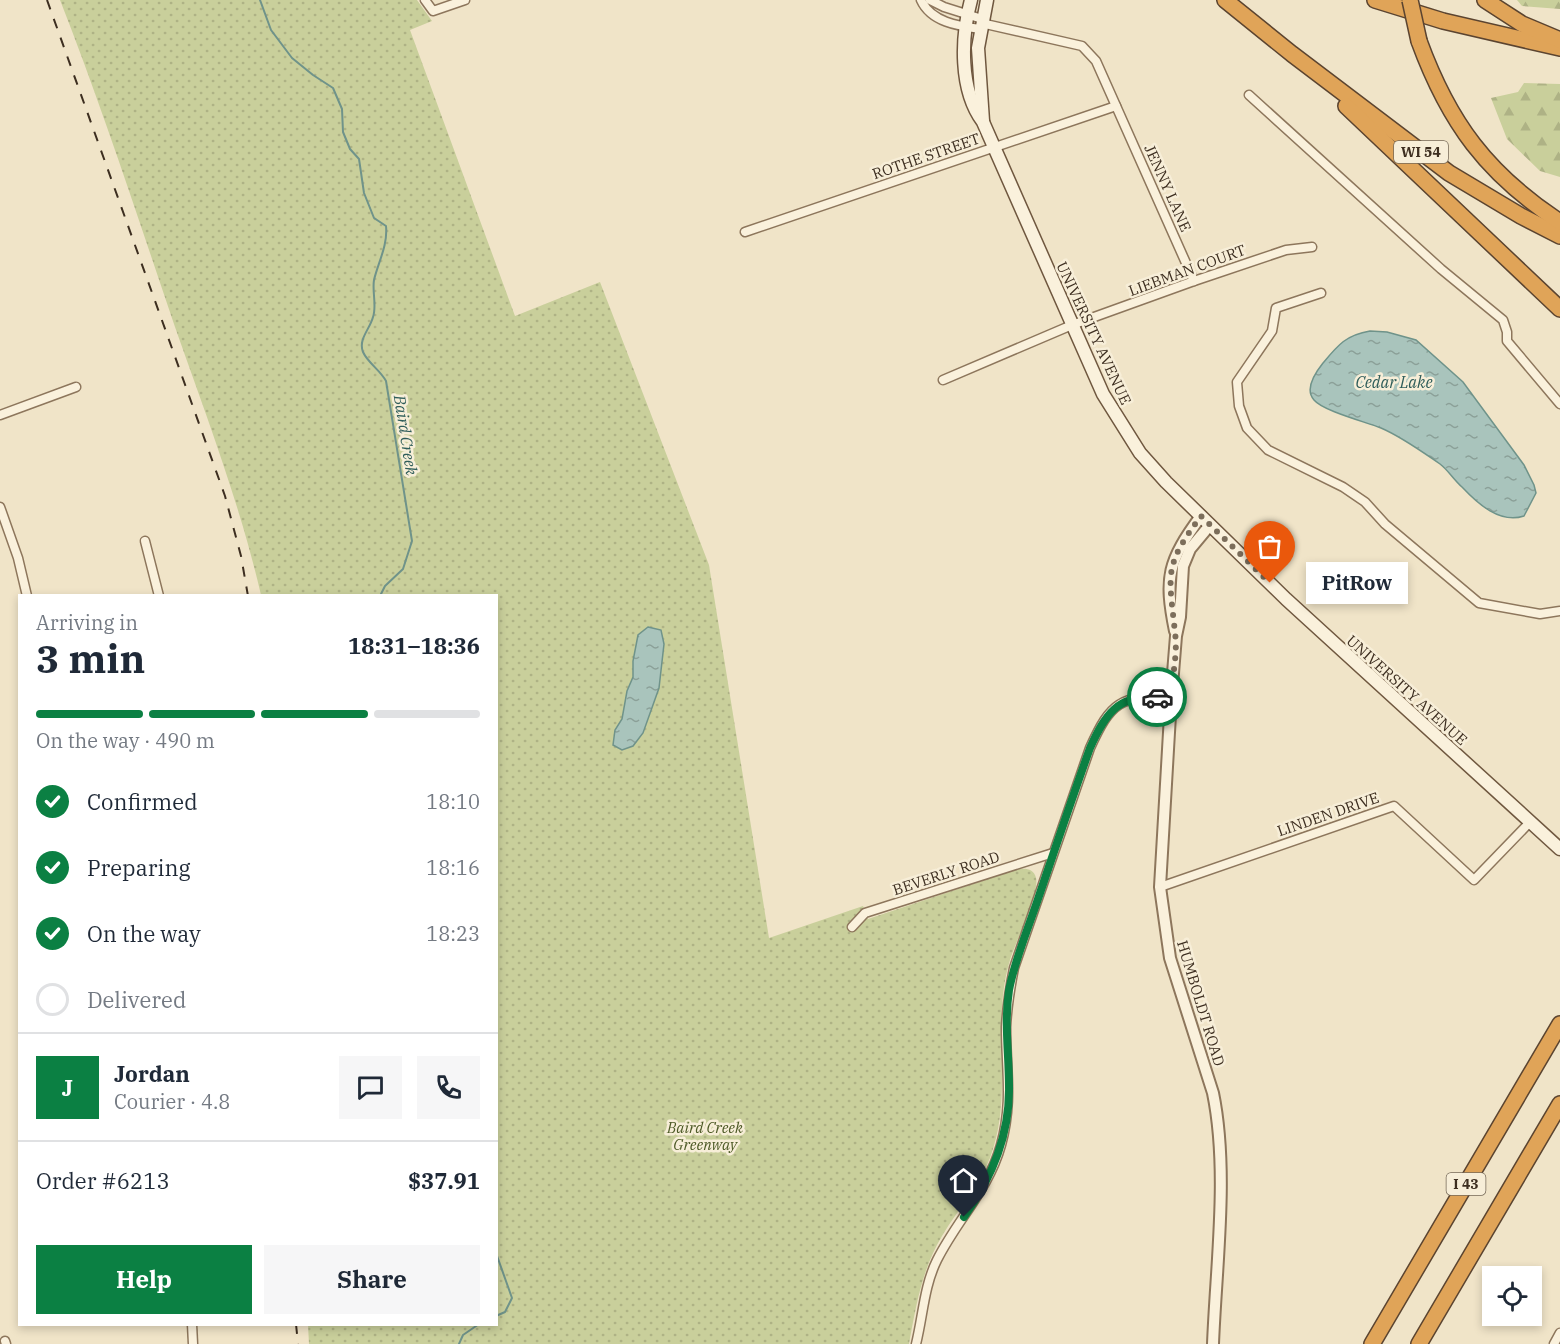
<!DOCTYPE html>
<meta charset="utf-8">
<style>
body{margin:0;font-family:"IBM Plex Serif",serif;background:#f6f6f7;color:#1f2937;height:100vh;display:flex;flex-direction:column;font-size:22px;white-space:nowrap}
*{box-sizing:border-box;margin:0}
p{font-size:20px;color:#747a83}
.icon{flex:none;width:33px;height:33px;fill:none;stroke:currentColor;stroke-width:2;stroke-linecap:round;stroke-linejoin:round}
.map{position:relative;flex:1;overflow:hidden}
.panel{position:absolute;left:18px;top:594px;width:480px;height:732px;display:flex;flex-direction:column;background:#fff;border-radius:0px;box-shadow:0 3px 9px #0003}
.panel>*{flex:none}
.buttons{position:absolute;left:1482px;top:1266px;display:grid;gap:12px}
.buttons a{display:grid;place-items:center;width:60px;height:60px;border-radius:0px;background:#fff;box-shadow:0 3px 9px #0003;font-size:30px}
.pin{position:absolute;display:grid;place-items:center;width:51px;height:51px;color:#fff;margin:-62px -26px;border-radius:50% 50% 50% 0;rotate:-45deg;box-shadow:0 0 6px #0007}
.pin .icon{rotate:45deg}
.courier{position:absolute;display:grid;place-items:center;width:60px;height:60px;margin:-30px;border:4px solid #0b8043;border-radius:50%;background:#fff;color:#222;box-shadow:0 2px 8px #0007}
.bubble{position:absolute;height:42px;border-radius:0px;background:#fff;box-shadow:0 3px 9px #0003;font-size:20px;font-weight:700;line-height:42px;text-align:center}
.summary em{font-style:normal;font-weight:700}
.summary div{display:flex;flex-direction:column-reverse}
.summary{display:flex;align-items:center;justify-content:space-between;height:102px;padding:0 18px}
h1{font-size:39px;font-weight:700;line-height:45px}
.bar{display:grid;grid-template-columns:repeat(4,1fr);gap:9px 6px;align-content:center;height:72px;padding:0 18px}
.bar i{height:8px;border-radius:4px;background:#e0e1e3}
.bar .current{background:#0b8043}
.bar p{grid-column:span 4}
.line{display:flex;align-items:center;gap:15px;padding:0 18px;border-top:2px solid #e0e1e3}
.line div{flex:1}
.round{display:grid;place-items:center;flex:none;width:63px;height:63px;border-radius:0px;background:#f6f6f7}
ol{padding:0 18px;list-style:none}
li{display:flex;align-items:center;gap:18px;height:66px}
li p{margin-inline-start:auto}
li .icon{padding:6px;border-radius:50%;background:#0b8043;color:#fff;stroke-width:4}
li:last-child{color:#747a83}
li i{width:33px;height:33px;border:3px solid #e0e1e3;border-radius:50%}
.cta{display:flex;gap:12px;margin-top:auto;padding:12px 18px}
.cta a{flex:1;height:69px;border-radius:0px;background:#0b8043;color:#fff;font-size:24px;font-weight:700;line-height:69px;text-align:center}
.cta a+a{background:#f6f6f7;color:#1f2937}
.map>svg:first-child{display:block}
.grass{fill:url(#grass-dots)}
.forest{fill:url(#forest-firs)}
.water{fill:url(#water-ripples);stroke:#6f938a;stroke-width:1.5}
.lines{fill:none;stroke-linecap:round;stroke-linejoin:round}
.stream{stroke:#6f938a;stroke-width:2}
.minor-casing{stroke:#8d765c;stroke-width:11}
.tertiary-casing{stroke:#8d765c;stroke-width:14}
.secondary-casing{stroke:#6f573f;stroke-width:15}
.motorway-casing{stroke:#5b4430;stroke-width:18}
.minor{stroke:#faf1dc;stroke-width:8}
.tertiary{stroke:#faf1dc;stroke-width:10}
.secondary{stroke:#faf1dc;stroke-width:12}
.motorway{stroke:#e0a458;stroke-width:15}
.rail{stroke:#3d2e20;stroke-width:2;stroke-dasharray:10 10;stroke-linecap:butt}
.motorway-bridge-casing{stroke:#5b4430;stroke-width:18;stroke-linecap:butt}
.motorway-bridge{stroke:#e0a458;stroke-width:15}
.done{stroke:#7c6e5b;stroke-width:6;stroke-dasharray:0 10.8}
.route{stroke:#0b8043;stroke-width:8}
.labels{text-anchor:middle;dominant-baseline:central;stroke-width:5;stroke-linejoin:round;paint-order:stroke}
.shield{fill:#f7eed8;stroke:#756857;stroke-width:1.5}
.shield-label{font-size:14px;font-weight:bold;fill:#3d2e20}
.street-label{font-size:15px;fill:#3d2e20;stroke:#f7eed8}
.park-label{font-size:15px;font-style:italic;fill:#4d5a26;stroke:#f7eed8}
.water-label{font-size:16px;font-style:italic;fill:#2f5d5a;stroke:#f7eed8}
</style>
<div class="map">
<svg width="1560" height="1344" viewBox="0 0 1560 1344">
<defs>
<pattern id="grass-dots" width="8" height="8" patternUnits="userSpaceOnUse" patternTransform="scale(1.5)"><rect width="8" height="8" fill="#c9cf9b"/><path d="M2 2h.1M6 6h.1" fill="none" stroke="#aeb285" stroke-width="1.8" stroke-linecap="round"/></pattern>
<pattern id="forest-firs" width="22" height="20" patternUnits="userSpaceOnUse" patternTransform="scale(1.5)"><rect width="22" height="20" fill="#c9cf9b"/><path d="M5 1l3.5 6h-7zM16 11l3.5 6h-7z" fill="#aeb285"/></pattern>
<pattern id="water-ripples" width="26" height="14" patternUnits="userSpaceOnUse" patternTransform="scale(1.5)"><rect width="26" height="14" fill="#a9c4bc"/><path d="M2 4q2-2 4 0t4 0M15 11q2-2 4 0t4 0" fill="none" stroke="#8ba098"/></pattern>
</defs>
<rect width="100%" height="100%" fill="#f0e4c8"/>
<!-- grass -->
<path class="grass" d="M60 0H417L432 21 410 30 515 316 600 282 709 565 769 938 863 906 868 919 1018 869C1027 868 1034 869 1036 878 1040 891 1015 944 1010 960 990 1026 1015 1091 990 1158 979 1187 958 1209 942 1236 922 1269 916 1306 909 1344H309L308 1325 496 1324V596L261 595C240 504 206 415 175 327 138 218 102 107 60 0Z"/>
<!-- forest -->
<g class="forest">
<polygon points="1517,0 1560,0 1560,9 1522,6"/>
<polygon points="1524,83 1560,84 1560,177 1540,171 1507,139 1491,98 1518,92"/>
</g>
<!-- water -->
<g class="water">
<path d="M1370 331 1387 332 1416 340 1463 382 1524 465 1534 485 1536 493 1524 516C1500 524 1478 504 1462 487 1454 480 1448 470 1440 464 1421 451 1402 437 1381 428 1366 422 1323 411 1314 400 1304 389 1315 373 1323 363 1338 345 1346 335 1370 331Z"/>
<polygon points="648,627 661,630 664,644 659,688 643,733 633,746 622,750 613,745 615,730 622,719 627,691 633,677 633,661 638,635"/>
</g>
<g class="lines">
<!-- stream -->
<g class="stream">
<path d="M260 0 271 30 292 58 313 75 333 88 342 109 343 132 350 149 359 159 364 193 374 218 386 226C388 245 378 263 374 280 372 292 377 306 373 317 370 329 358 339 363 352 368 363 380 370 386 381L412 541 403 569 385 586 380 596"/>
<polyline points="496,1253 512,1298 505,1312 496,1316"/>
<polyline points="459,1344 463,1335 479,1324"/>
</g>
<!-- minor casing -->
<g class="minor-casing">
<g id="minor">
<polyline points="425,0 433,11 465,0"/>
<path d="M921 0C931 22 958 26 980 29"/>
<polyline points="930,0 944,7 982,19"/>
<polyline points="981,23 1082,46 1096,61 1194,281"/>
<polyline points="1249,95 1441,269 1503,320 1507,332 1507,341 1560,404"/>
<polyline points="745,232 1116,106"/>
<polyline points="1321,293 1276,308 1272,331 1237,382 1239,406 1247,428 1268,450 1343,487 1365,502 1385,524 1479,603 1540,614 1560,611"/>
<polyline points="943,380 1072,325 1194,281 1286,250 1312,247"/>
<polyline points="0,415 76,387"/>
<polyline points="0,507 18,558 27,596"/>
<polyline points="145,541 159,596"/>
<polyline points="1160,887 1394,806 1474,880 1530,822"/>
<polyline points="852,927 865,913 1053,853"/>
<polyline points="192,1324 193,1344"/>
<polyline points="5,1341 6,1344"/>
<path d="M916 1344C923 1316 924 1286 937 1260 957 1220 989 1189 1001 1145 1013 1102 1006 1070 1006 1027 1007 1007 1010 988 1014 968L1090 748C1111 702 1120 695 1171 698"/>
<polyline points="1554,1344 1560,1333"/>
</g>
</g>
<!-- tertiary casing -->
<g class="tertiary-casing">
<g id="tertiary">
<path d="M1210 525 1190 549 1183 566 1180 617 1176 636 1171 698 1160 887 1170 958 1213 1093C1229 1171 1216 1265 1213 1344"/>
<path d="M1175 631C1164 577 1168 561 1201 516"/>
</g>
</g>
<!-- secondary casing -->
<g class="secondary-casing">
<g id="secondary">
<path d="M971 0C961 37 959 90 983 122L1103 394 1140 453 1166 482 1286 599 1560 849"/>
<polyline points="983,121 978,48 987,0"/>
</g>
</g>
<!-- motorway casing -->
<g class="motorway-casing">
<g id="motorway">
<polyline points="1225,0 1292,54 1449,173 1521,216 1560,236"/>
<polyline points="1375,0 1443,21 1560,48"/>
<polyline points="1485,0 1522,24 1560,40"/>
<path d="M1419 41C1449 123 1487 174 1560 222"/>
<polyline points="1346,106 1560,309"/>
<polyline points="1372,1344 1560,1024"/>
<polyline points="1419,1344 1560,1104"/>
</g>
</g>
<!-- minor -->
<use href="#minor" class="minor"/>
<!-- tertiary -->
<use href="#tertiary" class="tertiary"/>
<!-- secondary -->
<use href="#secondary" class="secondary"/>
<!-- motorway -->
<use href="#motorway" class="motorway"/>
<!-- rail -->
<g class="rail">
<polyline points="47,0 225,496 241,556 248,596"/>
<polyline points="296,1324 298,1344"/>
</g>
<!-- motorway-bridge casing -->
<g class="motorway-bridge-casing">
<polyline id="motorway-bridge" points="1410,0 1419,41"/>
</g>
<!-- motorway-bridge -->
<use href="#motorway-bridge" class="motorway-bridge"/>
</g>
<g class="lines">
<!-- done -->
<path class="done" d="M1157 697 1171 698C1172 677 1178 653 1175 633 1169 573 1163 567 1201 516L1270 583"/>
<!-- route -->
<path class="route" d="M964 1217C992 1178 1010 1134 1009 1086 1009 1054 1004 1022 1009 990 1015 959 1028 929 1038 899 1055 849 1072 798 1090 748 1105 715 1117 695 1157 697"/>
</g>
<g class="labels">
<!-- shield labels -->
<g class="shield">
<rect x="1394" y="141" width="54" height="22" rx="4.5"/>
<rect x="1446.5" y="1173" width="39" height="22" rx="4.5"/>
</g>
<g class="shield-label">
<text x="1421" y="152">WI 54</text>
<text x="1466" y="1184">I 43</text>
</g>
<!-- street labels -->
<g class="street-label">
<text transform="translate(926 156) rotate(-19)">ROTHE STREET</text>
<text transform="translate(1168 188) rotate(66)">JENNY LANE</text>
<text transform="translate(1187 270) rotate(-20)">LIEBMAN COURT</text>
<text transform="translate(1094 333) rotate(65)">UNIVERSITY AVENUE</text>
<text transform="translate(1407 690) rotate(42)">UNIVERSITY AVENUE</text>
<text transform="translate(1328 814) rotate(-19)">LINDEN DRIVE</text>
<text transform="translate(946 873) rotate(-18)">BEVERLY ROAD</text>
<text transform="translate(1201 1003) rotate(73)">HUMBOLDT ROAD</text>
</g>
<!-- park labels -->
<g class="park-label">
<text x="705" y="1127">Baird Creek<tspan x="705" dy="17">Greenway</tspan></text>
</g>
<!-- water labels -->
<g class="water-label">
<text x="1394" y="382">Cedar Lake</text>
<text transform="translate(406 435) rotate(81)">Baird Creek</text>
</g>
</g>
</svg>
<div class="buttons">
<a><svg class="icon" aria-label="locate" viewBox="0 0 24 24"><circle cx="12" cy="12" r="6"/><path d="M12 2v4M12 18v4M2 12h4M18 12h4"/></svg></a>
</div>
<div class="pin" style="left:1270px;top:583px;background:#ea580c"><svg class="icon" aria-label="bag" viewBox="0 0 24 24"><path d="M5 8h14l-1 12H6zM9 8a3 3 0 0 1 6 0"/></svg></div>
<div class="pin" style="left:964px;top:1217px;background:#1f2937"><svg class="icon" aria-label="home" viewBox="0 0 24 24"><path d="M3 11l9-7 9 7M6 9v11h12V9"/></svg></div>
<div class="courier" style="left:1157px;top:697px"><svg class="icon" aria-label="car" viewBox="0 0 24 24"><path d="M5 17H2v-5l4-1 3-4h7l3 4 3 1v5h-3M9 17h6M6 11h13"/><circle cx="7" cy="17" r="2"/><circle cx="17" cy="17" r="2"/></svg></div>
<div class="bubble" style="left:1306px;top:562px;width:102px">PitRow</div>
<section class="panel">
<div class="summary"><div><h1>3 min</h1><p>Arriving in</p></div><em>18:31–18:36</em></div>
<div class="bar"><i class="current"></i><i class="current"></i><i class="current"></i><i></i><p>On the way · 490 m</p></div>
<ol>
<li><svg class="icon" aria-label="check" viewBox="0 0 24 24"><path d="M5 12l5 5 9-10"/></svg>Confirmed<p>18:10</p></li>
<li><svg class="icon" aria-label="check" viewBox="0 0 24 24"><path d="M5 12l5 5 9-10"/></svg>Preparing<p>18:16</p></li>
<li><svg class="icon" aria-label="check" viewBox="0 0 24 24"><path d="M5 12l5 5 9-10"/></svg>On the way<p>18:23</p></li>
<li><i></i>Delivered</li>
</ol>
<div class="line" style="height:108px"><b class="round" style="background:#0b8043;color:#fff">J</b><div><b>Jordan</b><p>Courier · 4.8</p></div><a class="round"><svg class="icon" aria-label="chat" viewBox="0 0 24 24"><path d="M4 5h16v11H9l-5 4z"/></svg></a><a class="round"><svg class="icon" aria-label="phone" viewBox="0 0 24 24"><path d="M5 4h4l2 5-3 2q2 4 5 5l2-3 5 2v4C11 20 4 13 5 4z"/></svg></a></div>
<div class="line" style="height:78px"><div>Order #6213</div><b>$37.91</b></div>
<div class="cta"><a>Help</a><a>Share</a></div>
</section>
</div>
